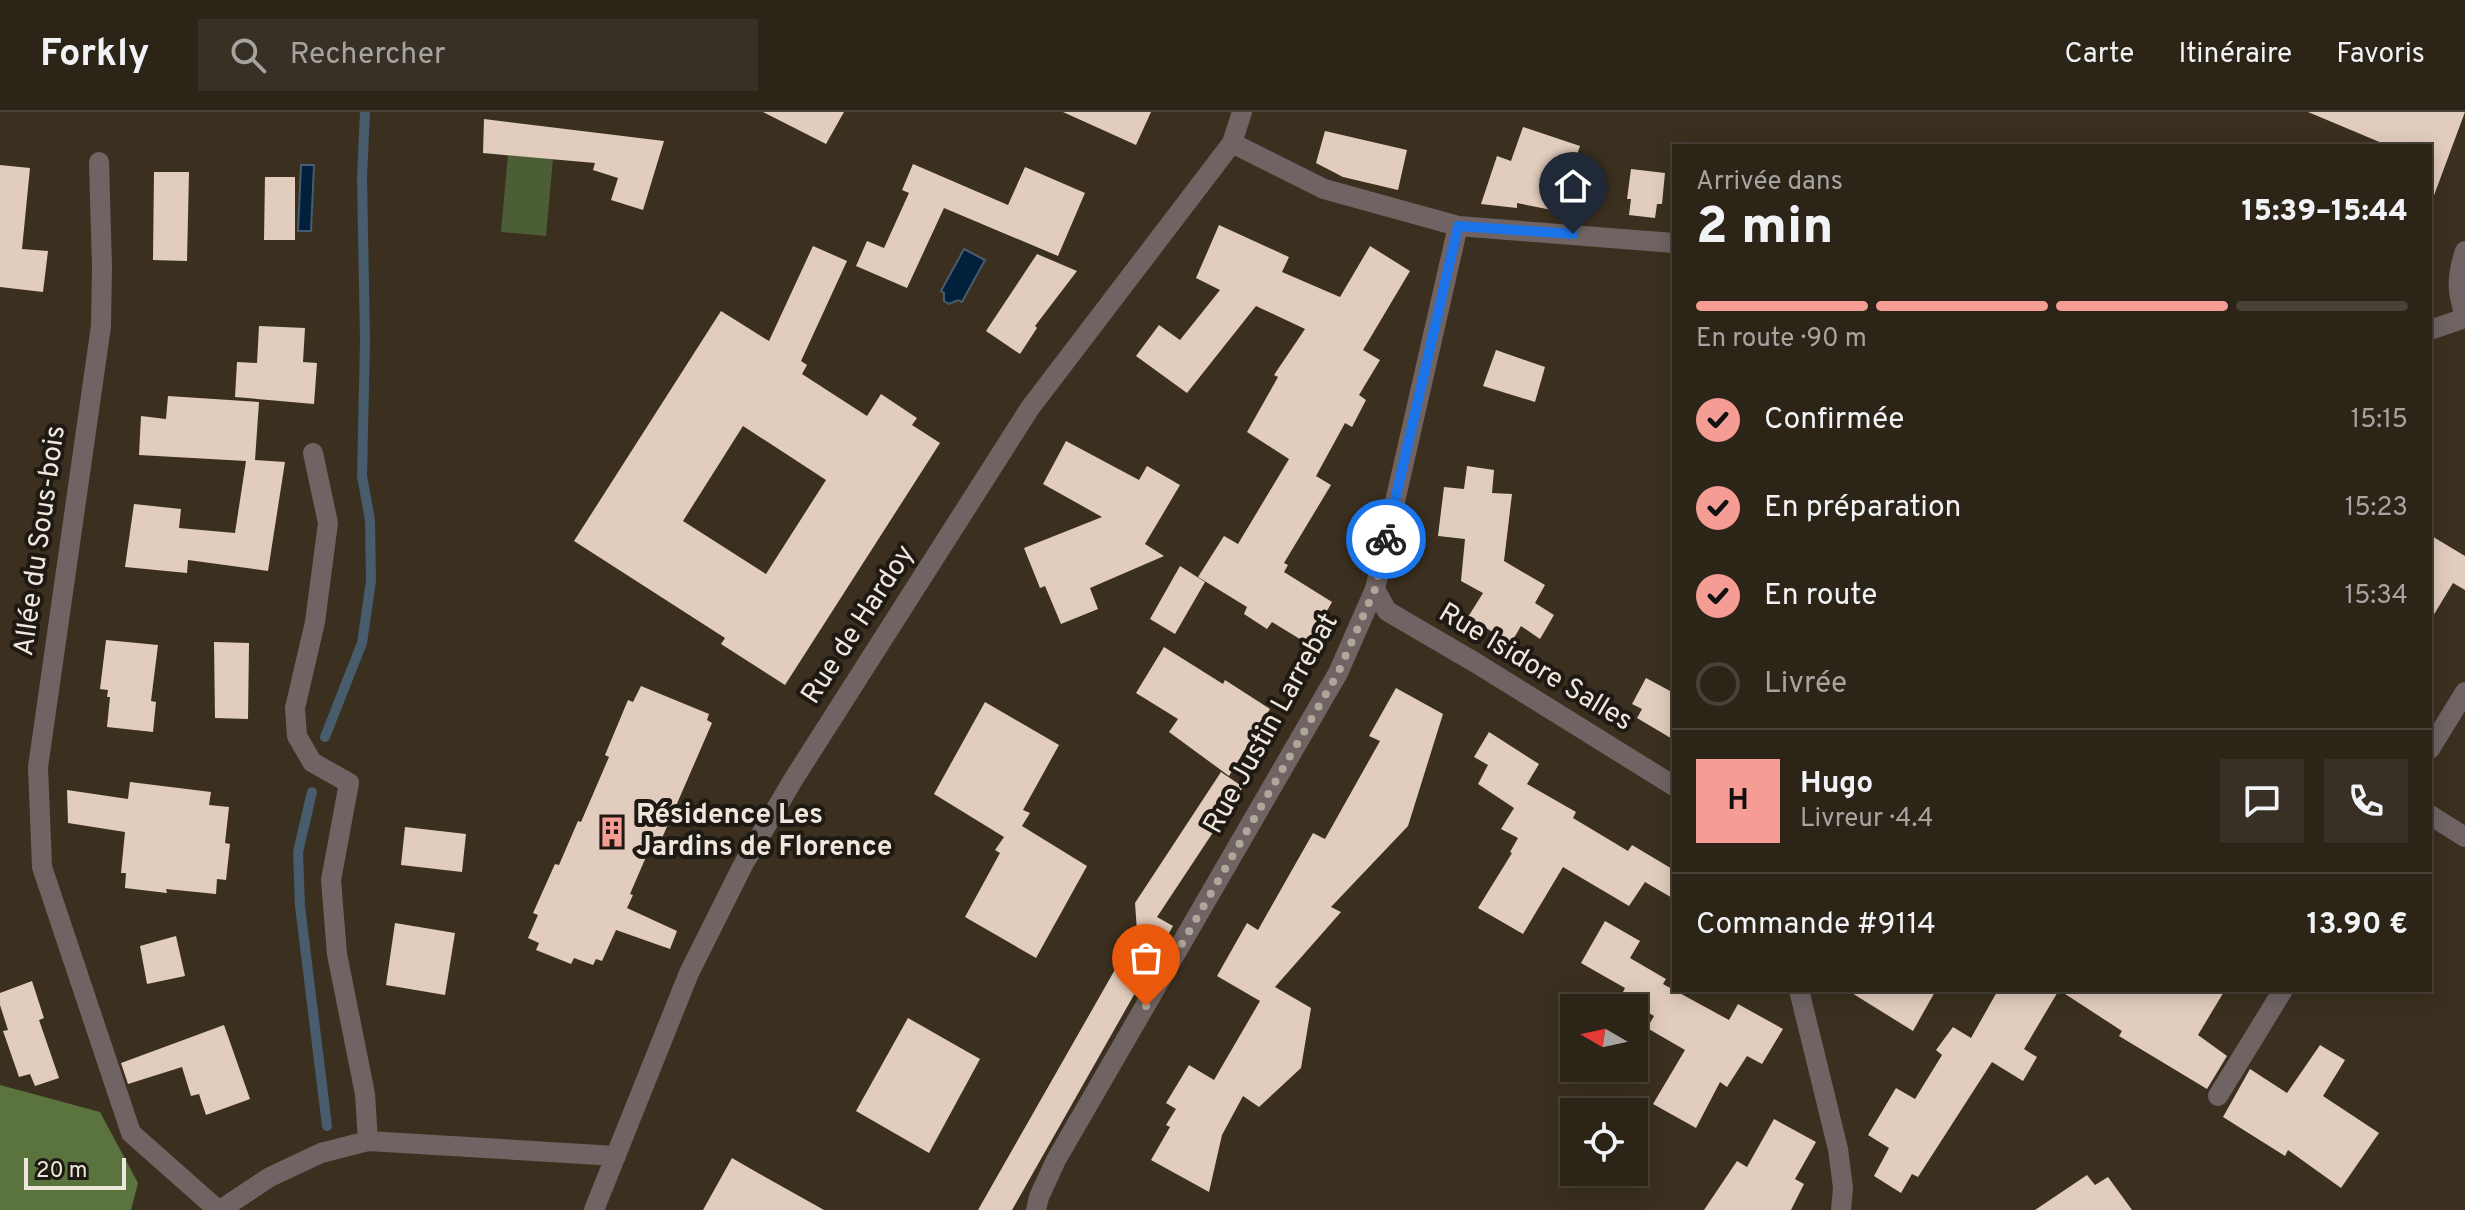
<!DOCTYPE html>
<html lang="fr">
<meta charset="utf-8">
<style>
body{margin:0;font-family:Overpass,sans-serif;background:#383024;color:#f1f3f6;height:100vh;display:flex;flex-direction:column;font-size:30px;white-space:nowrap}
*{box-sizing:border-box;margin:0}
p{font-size:26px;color:#a6a4a1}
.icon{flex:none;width:44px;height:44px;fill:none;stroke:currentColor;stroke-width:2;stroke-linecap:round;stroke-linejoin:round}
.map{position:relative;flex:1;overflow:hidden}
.drawer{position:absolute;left:1672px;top:32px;width:760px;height:848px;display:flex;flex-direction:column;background:#2c2417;border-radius:0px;box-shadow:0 4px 20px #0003,0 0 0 2px #484136}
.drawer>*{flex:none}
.needle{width:52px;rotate:279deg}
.fabs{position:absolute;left:1560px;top:882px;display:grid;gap:16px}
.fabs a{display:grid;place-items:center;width:88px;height:88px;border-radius:0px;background:#2c2417;box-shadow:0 4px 20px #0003,0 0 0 2px #484136;font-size:40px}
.scale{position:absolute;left:24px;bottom:20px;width:102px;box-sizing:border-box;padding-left:8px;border:4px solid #eee7dc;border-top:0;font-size:22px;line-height:28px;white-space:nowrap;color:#eee7dc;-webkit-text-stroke:6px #1e1912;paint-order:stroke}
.pin{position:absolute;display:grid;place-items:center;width:68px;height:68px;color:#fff;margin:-82px -34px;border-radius:50% 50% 50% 0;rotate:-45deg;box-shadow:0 0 8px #0007}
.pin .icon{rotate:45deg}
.courier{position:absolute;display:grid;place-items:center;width:80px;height:80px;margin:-40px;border:6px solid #1a73e8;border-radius:50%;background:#fff;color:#222;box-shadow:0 2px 10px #0007}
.headline em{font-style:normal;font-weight:800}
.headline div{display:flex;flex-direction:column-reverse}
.headline{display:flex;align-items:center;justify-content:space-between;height:136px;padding:0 24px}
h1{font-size:52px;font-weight:800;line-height:60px}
.bar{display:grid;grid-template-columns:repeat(4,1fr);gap:12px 8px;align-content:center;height:96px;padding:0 24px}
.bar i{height:10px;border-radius:6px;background:#484136}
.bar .active{background:#f59c94}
.bar p{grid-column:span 4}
.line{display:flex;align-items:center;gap:20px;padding:0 24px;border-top:2px solid #484136}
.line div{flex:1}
.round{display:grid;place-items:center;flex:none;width:84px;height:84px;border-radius:0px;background:#383024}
ol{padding:0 24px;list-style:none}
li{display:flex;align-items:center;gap:24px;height:88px}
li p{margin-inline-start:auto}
li .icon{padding:8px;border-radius:50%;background:#f59c94;color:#111;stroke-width:4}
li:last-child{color:#a6a4a1}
li i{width:44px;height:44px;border:4px solid #484136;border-radius:50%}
header{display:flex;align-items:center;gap:48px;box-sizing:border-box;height:112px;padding:0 40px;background:#2c2417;border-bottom:2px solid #484136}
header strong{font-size:38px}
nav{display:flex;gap:44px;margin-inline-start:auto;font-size:28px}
.search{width:560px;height:72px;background:#383024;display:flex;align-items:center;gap:20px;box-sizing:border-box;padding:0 28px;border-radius:0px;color:#a6a4a1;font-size:30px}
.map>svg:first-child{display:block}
.green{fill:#4b5e36}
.forest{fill:#5b743e}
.water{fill:#00203c;stroke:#475c6c;stroke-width:2}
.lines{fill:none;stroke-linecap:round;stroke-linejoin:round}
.stream{stroke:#475c6c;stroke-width:10}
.building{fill:#e2ccbd;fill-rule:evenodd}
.minor{stroke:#6f6463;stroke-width:20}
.tertiary{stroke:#6f6463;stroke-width:20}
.done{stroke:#afa79a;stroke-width:8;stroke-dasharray:0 14.4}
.route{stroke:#1a73e8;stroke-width:10}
.labels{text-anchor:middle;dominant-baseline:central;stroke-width:8;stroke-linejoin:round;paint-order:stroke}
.street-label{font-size:28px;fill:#eee7dc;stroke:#1e1912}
.poi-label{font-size:28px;font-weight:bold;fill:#eee7dc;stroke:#1e1912;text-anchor:start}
</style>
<header>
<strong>Forkly</strong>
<div class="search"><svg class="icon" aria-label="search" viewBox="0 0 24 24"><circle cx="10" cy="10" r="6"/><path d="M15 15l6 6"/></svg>Rechercher</div>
<nav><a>Carte</a><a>Itinéraire</a><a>Favoris</a></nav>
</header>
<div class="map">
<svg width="2465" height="1098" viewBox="0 0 2465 1098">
<rect width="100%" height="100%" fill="#3b301f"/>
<!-- green -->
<polygon class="green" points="508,43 553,47 546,124 501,120"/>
<!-- forest -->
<polygon class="forest" points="0,973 100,1000 138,1071 131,1098 0,1098"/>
<!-- water -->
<g class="water">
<polygon points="301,53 314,53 311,119 298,119"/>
<polygon points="964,137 985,148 962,190 958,188 949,192 944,189 944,181 941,179"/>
</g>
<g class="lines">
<!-- stream -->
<g class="stream">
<polyline points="325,625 362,531 371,469 370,408 362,364 365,229 362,65 365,0"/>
<polyline points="312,680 298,740 300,794 327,1014"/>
</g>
</g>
<!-- building -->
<g class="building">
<polygon points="763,0 844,0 826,32"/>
<polygon points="1063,0 1151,0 1136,33"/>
<polygon points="2308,0 2465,0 2433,86 2430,85 2430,34 2389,34"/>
<polygon points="484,7 664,29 643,98 611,88 618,66 593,58 595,51 483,41"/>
<polygon points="1523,15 1580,34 1557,99 1517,91 1517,96 1481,92 1497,44 1511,49"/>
<polygon points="1325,19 1407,38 1398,78 1343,65 1316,51"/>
<polygon points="913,52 1008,93 1025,55 1085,81 1058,144 944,96 907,176 856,154 867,129 884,136 909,81 902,78"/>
<polygon points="0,53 30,56 22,137 48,139 43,180 0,175"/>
<polygon points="1631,57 1665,61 1662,92 1657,92 1655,106 1629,103 1631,87 1627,87"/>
<polygon points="154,60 189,60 187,149 153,148"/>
<polygon points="265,65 295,65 295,128 264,128"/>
<polygon points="1219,113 1289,145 1282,160 1340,185 1370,134 1410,159 1363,238 1380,248 1359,283 1366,288 1352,315 1345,311 1316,364 1331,373 1284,451 1288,453 1284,460 1332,490 1308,532 1272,510 1267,517 1244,502 1247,495 1198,465 1224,424 1238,432 1289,347 1247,320 1278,265 1274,263 1305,217 1256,194 1187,281 1136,244 1159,213 1180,228 1220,178 1196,166"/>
<path d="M813 134 847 149 801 249 807 253 802 262 867 304 881 282 917 306 912 313 940 331 785 573 721 532 725 526 574 429 721 199 769 229ZM743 314 826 368 766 462 683 409Z"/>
<polygon points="1037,142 1077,159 1035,214 1037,216 1020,242 986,219"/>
<polygon points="259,214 305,216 303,250 317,251 314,292 235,285 237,250 257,251"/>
<polygon points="1496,238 1545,255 1535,290 1483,274"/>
<polygon points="168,284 259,290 255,348 285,350 268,459 188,448 187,461 125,455 134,392 181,397 179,416 235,421 246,349 139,343 141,304 166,307"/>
<polygon points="1066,329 1139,368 1147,354 1180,373 1145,432 1164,444 1090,476 1098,497 1061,512 1045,474 1040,476 1024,436 1102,405 1043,372"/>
<polygon points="1467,354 1494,358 1492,381 1512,382 1504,449 1545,473 1535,491 1554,503 1540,527 1521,514 1511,531 1468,505 1483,481 1461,469 1465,427 1438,424 1444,375 1464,377"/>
<polygon points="2430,423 2465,444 2465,478 2453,471 2430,509"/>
<polygon points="1180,454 1205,470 1175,522 1150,507"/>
<polygon points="106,528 158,533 151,589 156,590 153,620 107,615 110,585 107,585 108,578 100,577"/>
<polygon points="214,530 249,531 248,607 215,606"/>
<polygon points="1164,535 1223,572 1225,568 1270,597 1229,664 1169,620 1178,607 1136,581"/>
<polygon points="1646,566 1674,581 1674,628 1637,606 1642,597 1632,592"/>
<polygon points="641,574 709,602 707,608 712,611 659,733 652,731 630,782 633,783 627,796 677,819 670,837 616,818 602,849 596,847 593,853 574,846 571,852 536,838 539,831 528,826 538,803 533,801 555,752 559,753 578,709 581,710 609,645 605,643 628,588 633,590"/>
<polygon points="1396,576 1443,602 1408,714 1331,795 1341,800 1275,875 1311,896 1301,956 1259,995 1243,984 1222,1023 1209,1080 1151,1048 1170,1015 1166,1013 1176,997 1166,991 1189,953 1214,968 1260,889 1217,864 1247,811 1258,818 1313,721 1325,727 1380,629 1369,624"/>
<polygon points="985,590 1059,633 1023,698 1030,701 1022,714 1087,754 1036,846 965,805 1000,741 995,738 1004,725 934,682"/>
<polygon points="1489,620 1539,652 1527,672 1576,700 1573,706 1628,739 1632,733 1674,758 1674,787 1645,770 1629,794 1563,755 1523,822 1478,796 1512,741 1510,740 1518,726 1501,717 1514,696 1478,672 1488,653 1474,645"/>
<polygon points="1221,660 1243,675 1157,805 1173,814 1012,1098 978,1098 1137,819 1135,791"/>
<polygon points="130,670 211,680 209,693 229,695 225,731 230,732 226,768 217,767 216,782 166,777 167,781 125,776 126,761 121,761 125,720 68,711 67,678 128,687"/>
<polygon points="405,715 466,722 462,760 401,753"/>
<polygon points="1605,809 1640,829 1630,846 1666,867 1663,872 1729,908 1738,892 1783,917 1762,952 1747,944 1727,975 1720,970 1696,1016 1653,992 1685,938 1647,916 1654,904 1621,884 1625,876 1581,851"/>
<polygon points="395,811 455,821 445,883 386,873"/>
<polygon points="176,824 185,864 147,872 140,834"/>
<polygon points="32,869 44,906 39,908 59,966 35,974 30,962 19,965 3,919 8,918 0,893 0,881"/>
<polygon points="1847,878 1936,878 1913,919"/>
<polygon points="1998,878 2225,878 2198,923 2227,944 2207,977 2119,924 2122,919 2059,878 2024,937 2037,945 2023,969 1992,950 1918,1065 1912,1062 1901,1081 1874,1064 1889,1036 1868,1023 1896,976 1915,987 1942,943 1936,938 1953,915 1971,926"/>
<polygon points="908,906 980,947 929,1041 856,999"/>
<polygon points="224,913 250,987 206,1003 199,982 191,984 182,955 128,972 121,951"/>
<polygon points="2320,933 2345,948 2323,984 2379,1021 2341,1076 2288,1038 2285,1044 2223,1005 2250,957 2287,981"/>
<polygon points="1774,1007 1816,1030 1795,1067 1804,1072 1791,1098 1704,1098 1737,1049 1747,1055"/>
<polygon points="732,1046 758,1061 824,1098 703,1098"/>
<polygon points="2087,1063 2095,1073 2108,1065 2132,1098 2035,1098"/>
</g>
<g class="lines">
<!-- minor -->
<g class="minor">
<polyline points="1232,31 1324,77 1458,114 1674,131"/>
<polyline points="99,50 102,155 101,214 38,655 42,755 131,1021 218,1098"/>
<path d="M2465 139C2457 163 2456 179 2465 203"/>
<polyline points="2430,218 2465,206"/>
<polyline points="313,341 328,411 315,510 295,596 297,624 312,650 349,671 331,768 337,842 365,982 368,1029"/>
<polyline points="1375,477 1387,499 1476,551 1674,674"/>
<polyline points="2430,637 2465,580"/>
<polyline points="2430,703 2465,725"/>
<polyline points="1799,878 1838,1037 1843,1076 1841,1098"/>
<polyline points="2218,984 2283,878"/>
<polyline points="220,1098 270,1065 321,1041 368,1029 616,1044"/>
<polyline points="1036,1098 1039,1085 1056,1048 1338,561 1375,477 1458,114"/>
</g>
<!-- tertiary -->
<polyline class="tertiary" points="594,1098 689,861 743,753 793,668 1030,296 1232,31 1242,0"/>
</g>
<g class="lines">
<!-- done -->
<polyline class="done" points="1146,894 1338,561 1375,477 1386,427"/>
<!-- route -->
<polyline class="route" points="1386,427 1458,114 1573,122"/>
</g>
<!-- icons -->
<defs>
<g id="building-bare" transform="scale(2.4)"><path d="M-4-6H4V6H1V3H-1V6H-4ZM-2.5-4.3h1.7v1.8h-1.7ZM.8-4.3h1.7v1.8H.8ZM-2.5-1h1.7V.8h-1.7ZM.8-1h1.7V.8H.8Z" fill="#f59c94" stroke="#1e1912" stroke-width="2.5" paint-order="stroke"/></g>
</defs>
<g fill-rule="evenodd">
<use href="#building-bare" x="612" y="720"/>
</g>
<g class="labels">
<!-- street labels -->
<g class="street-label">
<text transform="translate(41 429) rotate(-82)">Allée du Sous-bois</text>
<text transform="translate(859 513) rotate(-57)">Rue de Hardoy</text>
<text transform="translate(1535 556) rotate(31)">Rue Isidore Salles</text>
<text transform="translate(1272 612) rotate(-61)">Rue Justin Larrebat</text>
</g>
<!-- poi labels -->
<g class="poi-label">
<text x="636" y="704">Résidence Les<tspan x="636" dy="32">Jardins de Florence</tspan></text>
</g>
</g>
</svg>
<div class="fabs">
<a><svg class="needle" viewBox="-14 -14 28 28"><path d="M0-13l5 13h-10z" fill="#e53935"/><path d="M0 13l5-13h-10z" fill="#a6a4a1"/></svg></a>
<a><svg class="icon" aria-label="locate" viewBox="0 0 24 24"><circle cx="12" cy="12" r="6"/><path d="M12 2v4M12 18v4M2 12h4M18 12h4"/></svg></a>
</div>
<div class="scale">20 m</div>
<div class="pin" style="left:1146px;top:894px;background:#ea580c"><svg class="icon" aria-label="bag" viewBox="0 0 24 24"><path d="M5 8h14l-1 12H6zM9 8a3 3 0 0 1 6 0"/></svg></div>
<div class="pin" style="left:1573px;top:122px;background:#1f2937"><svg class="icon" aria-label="home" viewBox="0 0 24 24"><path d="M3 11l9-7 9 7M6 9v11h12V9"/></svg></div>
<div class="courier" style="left:1386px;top:427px"><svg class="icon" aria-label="bike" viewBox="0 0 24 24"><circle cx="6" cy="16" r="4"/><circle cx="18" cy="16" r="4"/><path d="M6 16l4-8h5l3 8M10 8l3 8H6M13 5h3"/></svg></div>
<section class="drawer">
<div class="headline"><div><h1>2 min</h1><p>Arrivée dans</p></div><em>15:39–15:44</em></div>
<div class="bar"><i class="active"></i><i class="active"></i><i class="active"></i><i></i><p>En route · 90 m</p></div>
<ol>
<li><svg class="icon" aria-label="check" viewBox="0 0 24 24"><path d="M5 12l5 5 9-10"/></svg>Confirmée<p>15:15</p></li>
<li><svg class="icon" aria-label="check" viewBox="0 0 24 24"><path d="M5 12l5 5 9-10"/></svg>En préparation<p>15:23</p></li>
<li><svg class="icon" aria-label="check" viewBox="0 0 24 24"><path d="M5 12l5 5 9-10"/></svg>En route<p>15:34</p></li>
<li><i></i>Livrée</li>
</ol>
<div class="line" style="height:144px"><b class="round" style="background:#f59c94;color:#111">H</b><div><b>Hugo</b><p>Livreur · 4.4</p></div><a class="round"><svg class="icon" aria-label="chat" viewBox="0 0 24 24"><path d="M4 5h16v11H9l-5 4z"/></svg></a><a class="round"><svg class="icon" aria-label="phone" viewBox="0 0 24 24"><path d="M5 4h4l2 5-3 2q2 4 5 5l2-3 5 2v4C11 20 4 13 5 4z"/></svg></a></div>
<div class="line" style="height:104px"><div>Commande #9114</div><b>13.90 €</b></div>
</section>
</div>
